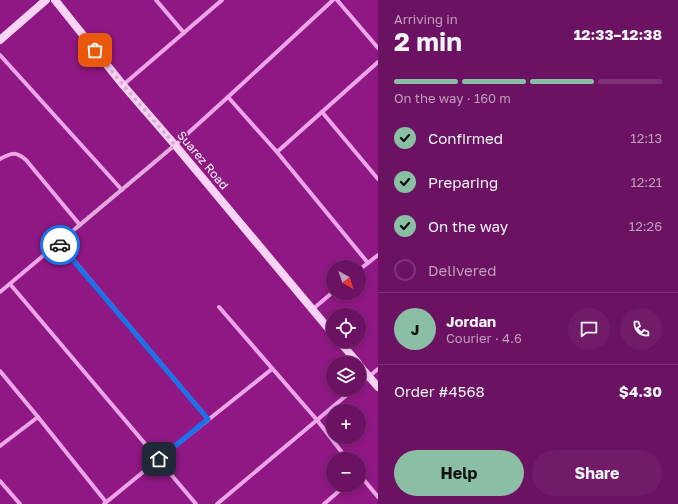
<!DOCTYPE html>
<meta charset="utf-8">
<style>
body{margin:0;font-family:"Golos Text",sans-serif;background:#711b69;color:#f1f3f6;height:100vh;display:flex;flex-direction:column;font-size:15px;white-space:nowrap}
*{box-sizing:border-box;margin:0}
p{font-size:13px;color:#be9ebe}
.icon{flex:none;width:22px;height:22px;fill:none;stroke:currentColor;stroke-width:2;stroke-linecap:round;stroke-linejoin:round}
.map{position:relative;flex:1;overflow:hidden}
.sheet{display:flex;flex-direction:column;background:#6c1263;width:300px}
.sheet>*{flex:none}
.needle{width:26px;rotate:140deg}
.buttons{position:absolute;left:326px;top:260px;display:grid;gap:8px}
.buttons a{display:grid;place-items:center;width:40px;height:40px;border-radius:50%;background:#6c1263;box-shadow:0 2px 6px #0003,0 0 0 1px #7f3278;font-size:20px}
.pin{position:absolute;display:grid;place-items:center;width:34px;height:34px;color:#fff;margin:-17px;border-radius:8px;box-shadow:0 2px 6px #0006}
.courier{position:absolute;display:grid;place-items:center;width:40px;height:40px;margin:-20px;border:3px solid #1a73e8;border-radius:50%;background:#fff;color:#222;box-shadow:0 1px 5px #0007}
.head em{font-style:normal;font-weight:700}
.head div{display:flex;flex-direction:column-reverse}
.head{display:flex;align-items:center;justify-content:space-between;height:68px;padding:0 16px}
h1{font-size:26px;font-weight:700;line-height:30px}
.bar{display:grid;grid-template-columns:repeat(4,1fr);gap:6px 4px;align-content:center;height:48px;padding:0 16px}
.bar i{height:5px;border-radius:3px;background:#7f3278}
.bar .selected{background:#8abfa5}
.bar p{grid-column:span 4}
.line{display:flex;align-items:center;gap:10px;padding:0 16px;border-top:1px solid #7f3278}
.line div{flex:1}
.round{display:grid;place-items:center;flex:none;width:42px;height:42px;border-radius:21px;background:#711b69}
ol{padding:0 16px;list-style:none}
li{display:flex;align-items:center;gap:12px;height:44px}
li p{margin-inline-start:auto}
li .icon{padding:4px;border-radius:50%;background:#8abfa5;color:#111;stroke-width:4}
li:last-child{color:#be9ebe}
li i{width:22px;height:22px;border:2px solid #7f3278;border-radius:50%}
.primary-button{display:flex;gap:8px;margin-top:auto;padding:8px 16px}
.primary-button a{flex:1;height:46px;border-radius:24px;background:#8abfa5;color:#111;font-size:16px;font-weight:700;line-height:46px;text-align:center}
.primary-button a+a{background:#711b69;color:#f1f3f6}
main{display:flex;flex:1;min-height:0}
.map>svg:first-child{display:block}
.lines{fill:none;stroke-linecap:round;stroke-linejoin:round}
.street{stroke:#efa6e9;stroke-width:4}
.secondary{stroke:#fbd3f7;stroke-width:8}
.done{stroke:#d8aed4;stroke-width:4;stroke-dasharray:0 7.2}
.route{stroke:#1a73e8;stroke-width:5}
.labels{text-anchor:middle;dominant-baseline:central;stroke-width:3.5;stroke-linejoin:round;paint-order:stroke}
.street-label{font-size:12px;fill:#fff;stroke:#901884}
</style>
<main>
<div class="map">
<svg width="378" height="504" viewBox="0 0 378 504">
<rect width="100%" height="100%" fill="#901884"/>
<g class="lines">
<!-- street -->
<g class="street">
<polyline points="156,0 184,33"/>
<polyline points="337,0 378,48"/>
<polyline points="0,55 122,190"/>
<polyline points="123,85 222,0"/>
<polyline points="228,97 277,152 368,263"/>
<polyline points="322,112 378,179"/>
<polyline points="277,152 378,62"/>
<path d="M0 159C11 153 16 151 26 160L80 225"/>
<polyline points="59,243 208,419"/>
<polyline points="359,270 378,255"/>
<polyline points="10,284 196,504"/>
<polyline points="0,292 175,145 228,97 333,0"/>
<polyline points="219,307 317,420 347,459"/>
<polyline points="313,309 333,292"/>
<polyline points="0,371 38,417 106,502"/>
<polyline points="359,385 378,369"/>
<polyline points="0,446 38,417"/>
<polyline points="359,474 378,497"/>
<polyline points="0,481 20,504"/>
<polyline points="104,504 159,459 272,369"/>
<polyline points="217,504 354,389"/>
<polyline points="324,504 346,485"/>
</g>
<!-- secondary -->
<g class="secondary">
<polyline points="55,0 123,85 175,145 333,334"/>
<polyline points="0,40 46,0"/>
<polyline points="339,341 358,363"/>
<polyline points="359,365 378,387"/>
</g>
</g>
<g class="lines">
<!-- done -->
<polyline class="done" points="60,245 58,243 175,145 123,85 95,50"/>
<!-- route -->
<polyline class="route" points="60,245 208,419 159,459"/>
</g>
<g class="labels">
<!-- street labels -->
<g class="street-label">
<text transform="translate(203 160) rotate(50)">Suarez Road</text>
</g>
</g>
</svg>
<div class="buttons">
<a><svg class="needle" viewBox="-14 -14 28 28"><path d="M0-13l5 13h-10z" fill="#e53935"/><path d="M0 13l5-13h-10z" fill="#be9ebe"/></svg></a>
<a><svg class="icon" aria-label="locate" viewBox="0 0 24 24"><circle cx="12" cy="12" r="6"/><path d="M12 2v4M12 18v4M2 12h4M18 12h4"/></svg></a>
<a><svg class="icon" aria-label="layers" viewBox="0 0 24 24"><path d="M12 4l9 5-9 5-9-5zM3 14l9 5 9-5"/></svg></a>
<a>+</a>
<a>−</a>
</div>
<div class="pin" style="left:95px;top:50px;background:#ea580c"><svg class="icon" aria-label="bag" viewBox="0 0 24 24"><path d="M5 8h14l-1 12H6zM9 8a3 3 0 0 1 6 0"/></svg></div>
<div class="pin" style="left:159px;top:459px;background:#1f2937"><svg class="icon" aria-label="home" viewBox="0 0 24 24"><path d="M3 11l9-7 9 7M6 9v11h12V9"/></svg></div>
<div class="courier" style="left:60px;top:245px"><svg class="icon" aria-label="car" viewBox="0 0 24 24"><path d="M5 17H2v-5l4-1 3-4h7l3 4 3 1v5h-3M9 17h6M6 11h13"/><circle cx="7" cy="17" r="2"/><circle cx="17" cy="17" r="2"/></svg></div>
</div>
<section class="sheet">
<div class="head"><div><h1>2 min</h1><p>Arriving in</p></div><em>12:33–12:38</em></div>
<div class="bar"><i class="selected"></i><i class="selected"></i><i class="selected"></i><i></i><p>On the way · 160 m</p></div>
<ol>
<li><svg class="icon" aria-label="check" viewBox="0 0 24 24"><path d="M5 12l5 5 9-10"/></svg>Confirmed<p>12:13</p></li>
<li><svg class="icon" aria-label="check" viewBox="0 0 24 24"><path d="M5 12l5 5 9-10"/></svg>Preparing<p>12:21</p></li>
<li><svg class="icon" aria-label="check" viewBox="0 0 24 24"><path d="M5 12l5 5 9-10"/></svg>On the way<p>12:26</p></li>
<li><i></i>Delivered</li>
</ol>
<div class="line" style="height:72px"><b class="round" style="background:#8abfa5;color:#111">J</b><div><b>Jordan</b><p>Courier · 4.6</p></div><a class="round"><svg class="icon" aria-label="chat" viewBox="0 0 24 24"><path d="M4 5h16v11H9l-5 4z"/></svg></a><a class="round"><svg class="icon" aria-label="phone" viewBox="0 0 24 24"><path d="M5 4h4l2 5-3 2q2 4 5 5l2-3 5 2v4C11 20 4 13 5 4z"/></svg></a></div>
<div class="line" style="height:52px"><div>Order #4568</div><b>$4.30</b></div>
<div class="primary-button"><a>Help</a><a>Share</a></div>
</section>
</main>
